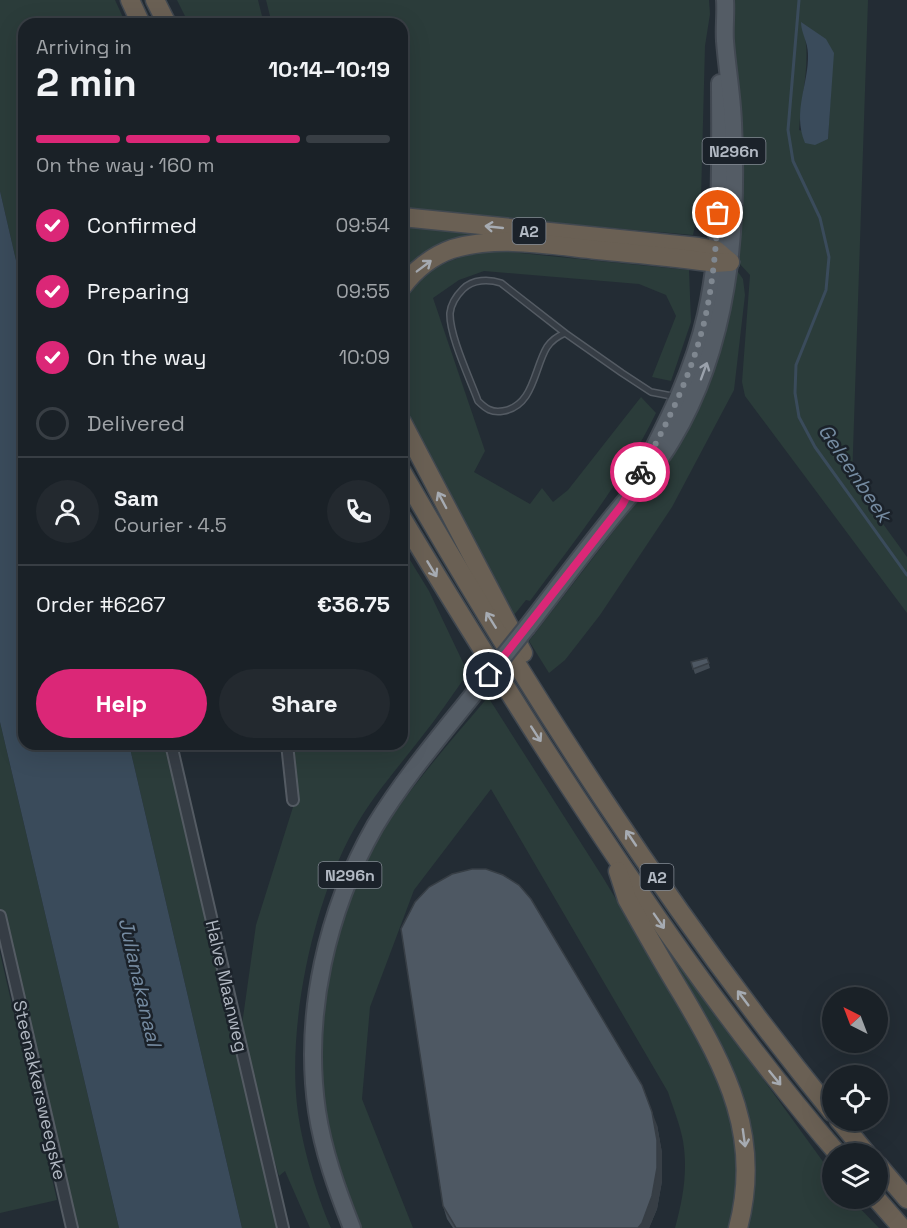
<!DOCTYPE html>
<meta charset="utf-8">
<style>
body{margin:0;font-family:"Space Grotesk",sans-serif;background:#23292f;color:#f1f3f6;height:100vh;display:flex;flex-direction:column;font-size:22px;white-space:nowrap}
*{box-sizing:border-box;margin:0}
p{font-size:20px;color:#9fa3a7}
.icon{flex:none;width:33px;height:33px;fill:none;stroke:currentColor;stroke-width:2;stroke-linecap:round;stroke-linejoin:round}
.map{position:relative;flex:1;overflow:hidden}
.sheet{position:absolute;left:18px;top:18px;width:390px;height:732px;display:flex;flex-direction:column;background:#1a2127;border-radius:18px;box-shadow:0 6px 24px #0002,0 0 0 2px #383e44}
.sheet>*{flex:none}
.needle{width:39px;rotate:318deg}
.buttons{position:absolute;left:822px;top:987px;display:grid;gap:12px}
.buttons a{display:grid;place-items:center;width:66px;height:66px;border-radius:50%;background:#1a2127;box-shadow:0 6px 24px #0002,0 0 0 2px #383e44;font-size:30px}
.pin{position:absolute;display:grid;place-items:center;width:51px;height:51px;color:#fff;margin:-26px;border:3px solid #fff;border-radius:50%;box-shadow:0 2px 6px #0007}
.courier{position:absolute;display:grid;place-items:center;width:60px;height:60px;margin:-30px;border:4px solid #db2777;border-radius:50%;background:#fff;color:#222;box-shadow:0 2px 8px #0007}
.headline em{font-style:normal;font-weight:800}
.headline div{display:flex;flex-direction:column-reverse}
.headline{display:flex;align-items:center;justify-content:space-between;height:102px;padding:0 18px}
h1{font-size:39px;font-weight:800;line-height:45px}
.bar{display:grid;grid-template-columns:repeat(4,1fr);gap:9px 6px;align-content:center;height:72px;padding:0 18px}
.bar i{height:8px;border-radius:4px;background:#383e44}
.bar .active{background:#db2777}
.bar p{grid-column:span 4}
.line{display:flex;align-items:center;gap:15px;padding:0 18px;border-top:2px solid #383e44}
.line div{flex:1}
.round{display:grid;place-items:center;flex:none;width:63px;height:63px;border-radius:32px;background:#23292f}
ol{padding:0 18px;list-style:none}
li{display:flex;align-items:center;gap:18px;height:66px}
li p{margin-inline-start:auto}
li .icon{padding:6px;border-radius:50%;background:#db2777;color:#fff;stroke-width:4}
li:last-child{color:#9fa3a7}
li i{width:33px;height:33px;border:3px solid #383e44;border-radius:50%}
.primary-button{display:flex;gap:12px;margin-top:auto;padding:12px 18px}
.primary-button a{flex:1;height:69px;border-radius:36px;background:#db2777;color:#fff;font-size:24px;font-weight:800;line-height:69px;text-align:center}
.primary-button a+a{background:#23292f;color:#f1f3f6}
.map>svg:first-child{display:block}
.green{fill:#2b3c3a;fill-rule:evenodd}
.water{fill:#3a4b5b}
.lines{fill:none;stroke-linecap:round;stroke-linejoin:round}
.stream{stroke:#3a4b5b;stroke-width:3}
.service-casing{stroke:#545b63;stroke-width:8}
.minor-casing{stroke:#545b63;stroke-width:14}
.primary-casing{stroke:#424952;stroke-width:20}
.motorway-casing{stroke:#414850;stroke-width:21}
.service{stroke:#363d45;stroke-width:5}
.minor{stroke:#363d45;stroke-width:10}
.primary{stroke:#545c65;stroke-width:16}
.motorway{stroke:#6a6054;stroke-width:18}
.primary-bridge-casing{stroke:#424952;stroke-width:20;stroke-linecap:butt}
.primary-bridge{stroke:#545c65;stroke-width:16}
.wall{fill:#434c55}
.shaded-wall{fill:#373e45}
.building{fill:#4e5863;stroke:#373e45;stroke-width:1.5}
.oneway{stroke:#a6abb2}
.oneway2{stroke:#9aa1ab}
.done{stroke:#7f8790;stroke-width:6;stroke-dasharray:0 10.8}
.route{stroke:#db2777;stroke-width:8}
.labels{text-anchor:middle;dominant-baseline:central;stroke-width:5;stroke-linejoin:round;paint-order:stroke}
.shield{fill:#1b222a;stroke:#848b94;stroke-width:1.5}
.shield-label{font-size:16px;font-weight:bold;fill:#b1b8c2}
.street-label{font-size:18px;fill:#b1b8c2;stroke:#1b222a}
.water-label{font-size:20px;font-style:italic;fill:#758ba1;stroke:#1b222a}
</style>
<div class="map">
<svg width="907" height="1228" viewBox="0 0 907 1228">
<rect width="100%" height="100%" fill="#232c34"/>
<!-- green -->
<g class="green">
<polygon points="0,0 115,0 126,24 24,24 24,295 0,191"/>
<polygon points="177,0 258,0 264,24 189,24"/>
<polygon points="266,0 709,0 710,14 705,46 701,198 693,235 428,212 402,207 402,24 272,24"/>
<path d="M732 0H868L852 481 907 557V613L745 396 742 382 750 275 738 262 737 257 735 71ZM805 36 833 53 828 139 799 130C801 99 810 67 805 36Z"/>
<polygon points="402,220 580,241 483,239 402,281"/>
<path d="M500 251 689 270 691 322 671 381 652 377 676 316 666 295 639 284 484 271 459 280 433 298 485 451 474 472 530 504 542 488 553 502 568 490 641 397 656 413C623 481 575 540 530 601L526 600 514 615 420 452 402 401V306C420 267 459 253 500 251Z"/>
<polygon points="734,272 738,272 743,279 745,295 734,390 672,507 600,615 565,660 549,673 529,641 630,510 677,442"/>
<path d="M402 547 429 591 468 673C452 695 437 718 420 739 397 769 371 798 353 831 313 904 288 1022 297 1105 301 1142 316 1194 331 1228H310L285 1171 279 1176 243 1052 280 1228H242L129 744H170L240 1039 256 925 293 807 285 744H402Z"/>
<path d="M488 697 602 876 663 977 712 1067 732 1120 736 1153 737 1190 730 1228H675C683 1199 688 1171 683 1141 680 1124 673 1108 668 1092L491 789 414 890 370 1007 362 1099 413 1228H361C353 1207 344 1186 337 1164 308 1067 322 937 372 849 403 794 447 746 488 697Z"/>
<polygon points="0,722 119,1228 73,1228 0,913"/>
<polygon points="636,904 832,1174 832,1198 851,1199 879,1228 746,1228 755,1175 749,1125"/>
<polygon points="0,953 57,1200 0,1213"/>
</g>
<!-- water -->
<g class="water">
<path d="M801 22 826 39 834 53 828 139 815 145 805 143C792 111 809 84 808 54 808 42 801 33 801 22Z"/>
<polygon points="0,191 24,295 24,744 129,744 242,1228 119,1228 0,722"/>
</g>
<g class="lines">
<!-- stream -->
<polyline class="stream" points="799,0 788,130 793,161 820,218 829,257 826,290 796,365 795,393 799,417 815,447 907,575"/>
<!-- service casing -->
<g class="service-casing">
<path id="service" d="M565 333C558 336 551 341 547 347 534 368 534 406 503 411 492 413 486 409 478 401 470 379 449 335 450 313 451 304 457 295 463 289 473 279 489 279 501 283L565 333 622 373 651 392 677 397"/>
</g>
<!-- minor casing -->
<g class="minor-casing">
<g id="minor">
<polyline points="171,744 283,1228"/>
<polyline points="287,744 293,800"/>
<polyline points="0,916 72,1228"/>
</g>
</g>
<!-- primary casing -->
<g class="primary-casing">
<g id="primary">
<path d="M644 467C669 419 694 369 706 315 723 240 720 160 720 83"/>
<path d="M527 627C558 587 589 545 622 505 640 484 658 464 672 440 729 345 738 231 733 123 732 95 727 68 725 41 724 27 726 14 725 0"/>
<path d="M352 1228C337 1190 323 1151 317 1111 303 1014 327 910 375 826 404 778 441 735 476 691"/>
</g>
</g>
<!-- motorway casing -->
<g class="motorway-casing">
<g id="motorway">
<polyline points="130,0 141,24"/>
<polyline points="155,0 167,24"/>
<polyline points="402,217 699,247 716,250 730,262"/>
<path d="M402 287C414 271 432 256 452 249 499 235 550 245 597 250 636 254 676 257 715 263L730 262"/>
<polyline points="402,422 523,653"/>
<path d="M402 472C530 694 670 913 832 1112"/>
<path d="M402 518C448 595 495 670 543 746 634 887 728 1026 838 1154"/>
<path d="M618 871 627 899C645 931 663 963 682 994 727 1070 762 1137 738 1228"/>
<polyline points="839,1120 867,1154"/>
<polyline points="878,1165 907,1199"/>
<polyline points="876,1198 902,1228"/>
</g>
</g>
<!-- service -->
<use href="#service" class="service"/>
<!-- minor -->
<use href="#minor" class="minor"/>
<!-- primary -->
<use href="#primary" class="primary"/>
<!-- motorway -->
<use href="#motorway" class="motorway"/>
<!-- primary-bridge casing -->
<g class="primary-bridge-casing">
<polyline id="primary-bridge" points="476,691 527,627"/>
</g>
<!-- primary-bridge -->
<use href="#primary-bridge" class="primary-bridge"/>
</g>
<!-- wall -->
<g class="wall">
<polygon points="707,658 710,668 695,674 691,662"/>
<polygon points="657,1125 662,1153 662,1181 657,1209 649,1228 453,1228 447,1219 443,1206"/>
</g>
<!-- shaded-wall -->
<polygon class="shaded-wall" points="652,1112 657,1125 662,1153 662,1181 657,1209 649,1228 638,1228"/>
<!-- building -->
<g class="building">
<polygon points="707,658 709,663 693,669 691,662"/>
<polygon points="472,869 486,869 503,875 519,885 531,899 642,1085 652,1112 657,1140 657,1168 652,1196 642,1223 638,1228 456,1228 443,1206 401,929 415,902 429,887 452,874"/>
</g>
<!-- one-way arrows -->
<defs><path id="oneway-shaft" d="M-6 0H5M1.5-3L5.5 0L1.5 3" fill="none" stroke-width="1.6" stroke-linecap="round" stroke-linejoin="round" transform="scale(1.5)"/></defs>
<g class="oneway">
<use href="#oneway-shaft" transform="translate(494 227) rotate(-174)"/>
<use href="#oneway-shaft" transform="translate(424 266) rotate(-37)"/>
<use href="#oneway-shaft" transform="translate(442 500) rotate(-118)"/>
<use href="#oneway-shaft" transform="translate(432 569) rotate(59)"/>
<use href="#oneway-shaft" transform="translate(491 620) rotate(-122)"/>
<use href="#oneway-shaft" transform="translate(536 734) rotate(57)"/>
<use href="#oneway-shaft" transform="translate(631 838) rotate(-124)"/>
<use href="#oneway-shaft" transform="translate(659 921) rotate(55)"/>
<use href="#oneway-shaft" transform="translate(743 998) rotate(-127)"/>
<use href="#oneway-shaft" transform="translate(775 1078) rotate(51)"/>
<use href="#oneway-shaft" transform="translate(744 1138) rotate(82)"/>
</g>
<use class="oneway2" href="#oneway-shaft" transform="translate(704 371) rotate(-70)"/>
<g class="lines">
<!-- done -->
<path class="done" d="M640 472C668 423 694 370 706 314 713 281 716 247 718 213"/>
<!-- route -->
<polyline class="route" points="489,675 622,505 640,472"/>
</g>
<g class="labels">
<!-- shield labels -->
<g class="shield">
<rect x="702.5" y="138" width="63" height="26" rx="4.5"/>
<rect x="512.5" y="218" width="33" height="26" rx="4.5"/>
<rect x="318.5" y="862" width="63" height="26" rx="4.5"/>
<rect x="640.5" y="864" width="33" height="26" rx="4.5"/>
</g>
<g class="shield-label">
<text x="734" y="151">N296n</text>
<text x="529" y="231">A2</text>
<text x="350" y="875">N296n</text>
<text x="657" y="877">A2</text>
</g>
<!-- street labels -->
<g class="street-label">
<text transform="translate(227 986) rotate(77)">Halve Maanweg</text>
<text transform="translate(40 1090) rotate(77)">Steenakkersweegske</text>
</g>
<!-- water labels -->
<g class="water-label">
<text transform="translate(855 473) rotate(56)">Geleenbeek</text>
<text transform="translate(140 982) rotate(77)">Julianakanaal</text>
</g>
</g>
</svg>
<div class="buttons">
<a><svg class="needle" viewBox="-14 -14 28 28"><path d="M0-13l5 13h-10z" fill="#e53935"/><path d="M0 13l5-13h-10z" fill="#9fa3a7"/></svg></a>
<a><svg class="icon" aria-label="locate" viewBox="0 0 24 24"><circle cx="12" cy="12" r="6"/><path d="M12 2v4M12 18v4M2 12h4M18 12h4"/></svg></a>
<a><svg class="icon" aria-label="layers" viewBox="0 0 24 24"><path d="M12 4l9 5-9 5-9-5zM3 14l9 5 9-5"/></svg></a>
</div>
<div class="pin" style="left:718px;top:213px;background:#ea580c"><svg class="icon" aria-label="bag" viewBox="0 0 24 24"><path d="M5 8h14l-1 12H6zM9 8a3 3 0 0 1 6 0"/></svg></div>
<div class="pin" style="left:489px;top:675px;background:#1f2937"><svg class="icon" aria-label="home" viewBox="0 0 24 24"><path d="M3 11l9-7 9 7M6 9v11h12V9"/></svg></div>
<div class="courier" style="left:640px;top:472px"><svg class="icon" aria-label="bike" viewBox="0 0 24 24"><circle cx="6" cy="16" r="4"/><circle cx="18" cy="16" r="4"/><path d="M6 16l4-8h5l3 8M10 8l3 8H6M13 5h3"/></svg></div>
<section class="sheet">
<div class="headline"><div><h1>2 min</h1><p>Arriving in</p></div><em>10:14–10:19</em></div>
<div class="bar"><i class="active"></i><i class="active"></i><i class="active"></i><i></i><p>On the way · 160 m</p></div>
<ol>
<li><svg class="icon" aria-label="check" viewBox="0 0 24 24"><path d="M5 12l5 5 9-10"/></svg>Confirmed<p>09:54</p></li>
<li><svg class="icon" aria-label="check" viewBox="0 0 24 24"><path d="M5 12l5 5 9-10"/></svg>Preparing<p>09:55</p></li>
<li><svg class="icon" aria-label="check" viewBox="0 0 24 24"><path d="M5 12l5 5 9-10"/></svg>On the way<p>10:09</p></li>
<li><i></i>Delivered</li>
</ol>
<div class="line" style="height:108px"><a class="round"><svg class="icon" aria-label="person" viewBox="0 0 24 24"><circle cx="12" cy="8" r="4"/><path d="M4 21q1-7 8-7t8 7"/></svg></a><div><b>Sam</b><p>Courier · 4.5</p></div><a class="round"><svg class="icon" aria-label="phone" viewBox="0 0 24 24"><path d="M5 4h4l2 5-3 2q2 4 5 5l2-3 5 2v4C11 20 4 13 5 4z"/></svg></a></div>
<div class="line" style="height:78px"><div>Order #6267</div><b>€36.75</b></div>
<div class="primary-button"><a>Help</a><a>Share</a></div>
</section>
</div>
